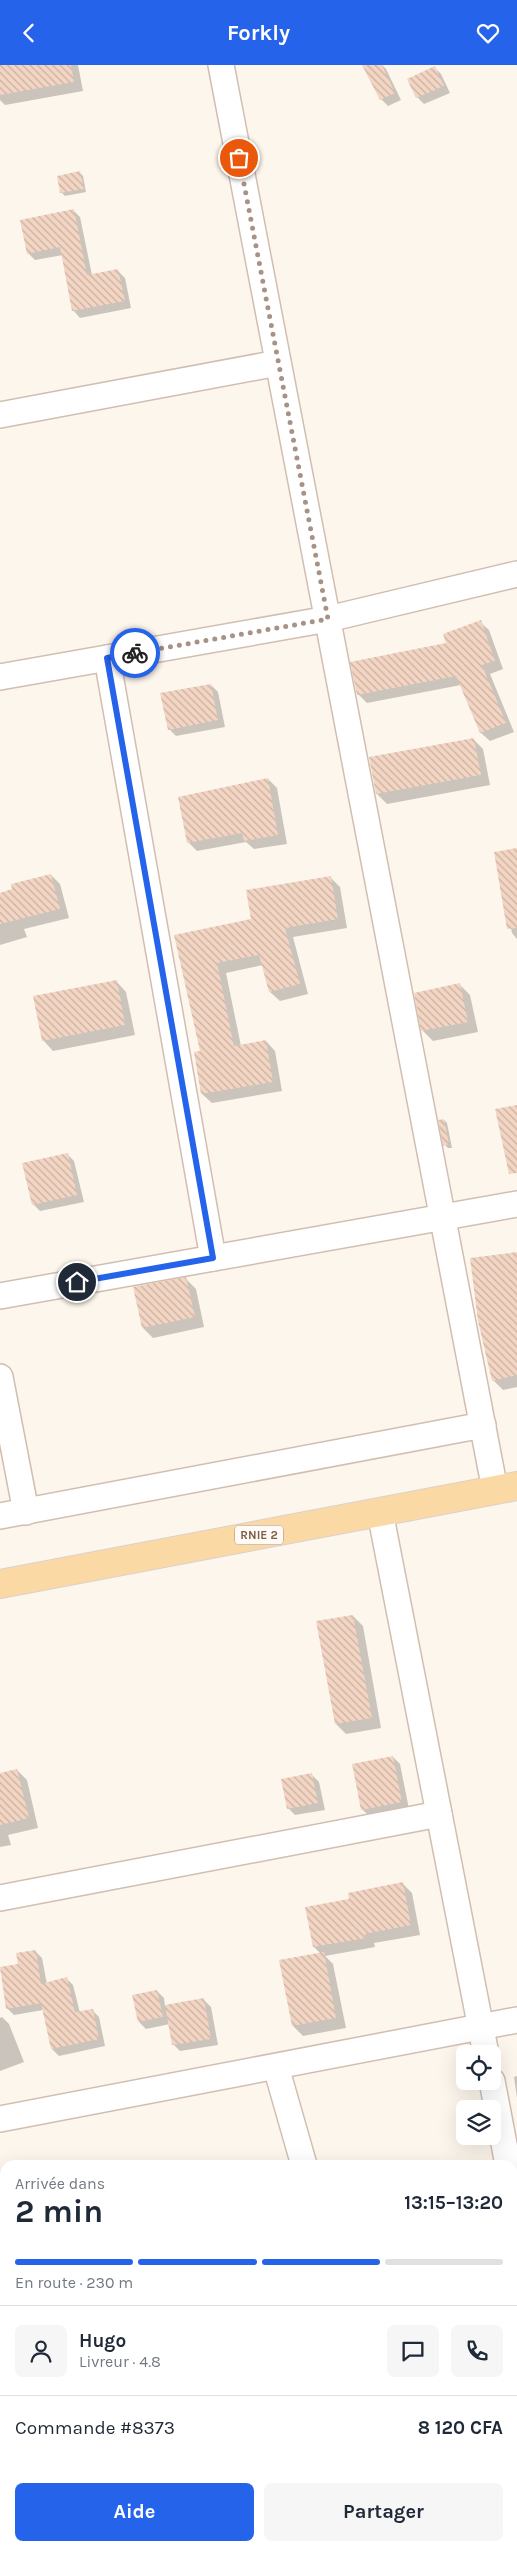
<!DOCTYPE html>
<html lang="fr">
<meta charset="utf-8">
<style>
body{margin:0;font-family:Karla,sans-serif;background:#f6f6f7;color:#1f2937;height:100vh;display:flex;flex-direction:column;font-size:19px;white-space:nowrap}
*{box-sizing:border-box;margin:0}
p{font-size:16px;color:#747a83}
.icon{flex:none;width:28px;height:28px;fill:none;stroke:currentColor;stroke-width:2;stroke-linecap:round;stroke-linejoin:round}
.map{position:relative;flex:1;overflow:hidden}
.side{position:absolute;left:0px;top:2095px;width:518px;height:391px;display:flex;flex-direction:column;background:#fff;border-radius:15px 15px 0 0;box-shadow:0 5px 20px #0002}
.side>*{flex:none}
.tools{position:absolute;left:456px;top:1980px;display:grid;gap:10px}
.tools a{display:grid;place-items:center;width:45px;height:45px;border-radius:8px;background:#fff;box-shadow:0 5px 20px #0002;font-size:25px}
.pin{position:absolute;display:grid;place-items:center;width:42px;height:42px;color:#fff;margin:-21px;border:2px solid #fff;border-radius:50%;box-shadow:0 1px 5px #0007}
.courier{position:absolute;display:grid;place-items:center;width:50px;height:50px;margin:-25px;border:4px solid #2563eb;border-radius:50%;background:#fff;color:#222;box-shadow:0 1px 6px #0007}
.head em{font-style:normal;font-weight:700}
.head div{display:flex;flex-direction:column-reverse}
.head{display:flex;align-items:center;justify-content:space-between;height:85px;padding:0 15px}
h1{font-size:32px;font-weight:700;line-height:38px}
.bar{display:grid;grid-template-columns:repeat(4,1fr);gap:8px 5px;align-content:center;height:60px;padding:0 15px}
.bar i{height:6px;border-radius:4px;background:#e0e1e3}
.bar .current{background:#2563eb}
.bar p{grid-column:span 4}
.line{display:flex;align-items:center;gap:12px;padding:0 15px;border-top:1px solid #e0e1e3}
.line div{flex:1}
.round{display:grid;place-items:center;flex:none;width:52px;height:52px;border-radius:8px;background:#f6f6f7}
.button{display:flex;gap:10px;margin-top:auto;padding:10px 15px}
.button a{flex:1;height:58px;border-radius:8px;background:#2563eb;color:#fff;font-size:20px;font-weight:700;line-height:58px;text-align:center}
.button a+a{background:#f6f6f7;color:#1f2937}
header{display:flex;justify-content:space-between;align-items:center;height:65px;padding:0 15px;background:#2563eb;color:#fff;font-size:22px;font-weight:700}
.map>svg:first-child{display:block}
.shadow{fill:#0003}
.building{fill:url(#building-back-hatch)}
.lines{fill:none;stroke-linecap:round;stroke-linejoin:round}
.street-casing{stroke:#d1beb0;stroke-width:28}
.primary-casing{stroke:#dad1cd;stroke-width:30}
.street{stroke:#fff;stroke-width:25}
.primary{stroke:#fbd9a5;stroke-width:28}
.done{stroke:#a89285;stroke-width:5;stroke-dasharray:0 9}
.route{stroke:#2563eb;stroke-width:6}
.labels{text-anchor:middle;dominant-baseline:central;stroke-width:4.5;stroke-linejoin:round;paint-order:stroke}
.shield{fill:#fffaf3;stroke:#a28b7f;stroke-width:1}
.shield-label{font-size:12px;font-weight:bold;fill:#7a5c4d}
</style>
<header><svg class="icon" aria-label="back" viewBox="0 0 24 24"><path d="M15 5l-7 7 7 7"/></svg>Forkly<svg class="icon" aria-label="heart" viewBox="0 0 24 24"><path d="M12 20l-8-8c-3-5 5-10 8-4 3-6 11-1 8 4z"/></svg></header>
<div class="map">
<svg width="517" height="2486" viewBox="0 0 517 2486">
<defs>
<pattern id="building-back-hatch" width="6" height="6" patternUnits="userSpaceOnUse" patternTransform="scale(1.25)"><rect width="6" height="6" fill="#f3d5c3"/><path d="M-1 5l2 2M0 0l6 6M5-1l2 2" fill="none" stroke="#cab0a1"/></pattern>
</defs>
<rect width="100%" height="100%" fill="#fdf6ec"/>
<!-- shadow -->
<g class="shadow">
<polygon points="0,0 78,0 83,26 5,40 0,35"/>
<polygon points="372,0 382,0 386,4 401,35 388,41 381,34"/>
<polygon points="434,2 441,9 450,28 424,39 417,32"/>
<polygon points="80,108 83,111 86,127 65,131 61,127"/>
<polygon points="73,145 80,152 92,210 118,206 125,213 131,243 80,253 73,245 63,190 35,195 28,188"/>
<polygon points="480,557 489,565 503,604 490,609 514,667 490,676 481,668 461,620 367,638 358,629 448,579"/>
<polygon points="211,620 218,627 225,662 176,671 169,664"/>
<polygon points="473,674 483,684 490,720 387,739 377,729"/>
<polygon points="268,714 277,723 287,779 254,784 246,777 197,786 188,777"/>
<polygon points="517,784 517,874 512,868 496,788"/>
<polygon points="51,810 60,819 69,853 24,864 27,872 0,880 0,829"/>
<polygon points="330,812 340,822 347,863 293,872 308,929 280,936 270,927 263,900 226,908 241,981 266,976 275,986 282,1026 212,1038 202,1029 201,987 175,871 252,855"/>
<polygon points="116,916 126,927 135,970 53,986 43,975"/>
<polygon points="460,920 470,930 478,967 433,976 423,966 415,929"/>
<polygon points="444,1055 447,1058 452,1083 448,1083 445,1080"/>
<polygon points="67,1089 74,1096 84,1137 40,1146 33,1139"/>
<polygon points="517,1189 517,1322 503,1325 493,1315"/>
<polygon points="186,1214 196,1224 204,1262 153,1273 143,1263"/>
<polygon points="353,1551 363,1561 381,1663 346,1669 336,1659"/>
<polygon points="393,1692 400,1699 409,1744 369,1751 362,1744"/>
<polygon points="17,1705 27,1715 38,1763 8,1770 11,1780 0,1782 0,1709"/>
<polygon points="312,1710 319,1717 325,1745 295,1750 288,1743"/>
<polygon points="402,1818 412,1828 420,1870 374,1878 375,1882 325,1891 333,1899 346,1963 303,1971 293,1961 321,1889 314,1882 351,1835"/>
<polygon points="35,1886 42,1893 47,1919 66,1913 73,1920 80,1948 92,1945 99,1952 105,1981 59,1991 52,1984 43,1945 14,1950 7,1943 20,1900"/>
<polygon points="157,1926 164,1933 165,1941 204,1935 211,1942 218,1980 180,1986 173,1979 170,1959 146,1964 139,1957"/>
<polygon points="2,1952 9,1959 24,1997 0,2006 0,1953"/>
<polygon points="517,2011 517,2033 514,2012"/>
<polygon points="512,2293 517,2300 517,2326 512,2327"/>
</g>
<!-- building -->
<g class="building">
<polygon points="0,0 71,0 74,17 0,30"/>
<polygon points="362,0 382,0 395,28 380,35"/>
<polygon points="435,1 444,21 416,33 407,14"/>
<polygon points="80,106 84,124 60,128 57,111"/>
<polygon points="74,144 87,210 118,204 125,236 72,246 60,182 27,189 20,155"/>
<polygon points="481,555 495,596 482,600 506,658 480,668 456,611 357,630 350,597 446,578 443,569"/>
<polygon points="211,619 218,655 168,665 160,628"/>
<polygon points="474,673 481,710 376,729 369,692"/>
<polygon points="268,713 278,770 244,776 242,768 187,778 178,732"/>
<polygon points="517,783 517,863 507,864 494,787"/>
<polygon points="51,809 60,844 0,859 0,828 12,824 11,819"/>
<polygon points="331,811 338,854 285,863 300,919 269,927 259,890 217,898 234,981 266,975 273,1017 201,1029 194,987 200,986 174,870 251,854 246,825"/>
<polygon points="117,915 125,960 42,976 33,931"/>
<polygon points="460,918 468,957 421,966 414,928"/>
<polygon points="517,1040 517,1108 509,1109 495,1044"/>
<polygon points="444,1054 449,1079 443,1081 438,1055"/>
<polygon points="68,1088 77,1130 32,1140 22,1098"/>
<polygon points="517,1187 517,1310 492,1316 478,1256 470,1193"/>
<polygon points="186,1212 195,1252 142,1263 133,1222"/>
<polygon points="353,1550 372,1653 335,1659 316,1556"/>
<polygon points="393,1691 402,1737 361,1745 352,1699"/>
<polygon points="17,1704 29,1753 0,1760 0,1708"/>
<polygon points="312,1708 318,1738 287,1744 281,1714"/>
<polygon points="403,1817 411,1860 365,1869 366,1873 313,1882 305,1842 349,1834 348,1828"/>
<polygon points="36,1885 41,1919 67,1912 75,1947 93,1944 99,1974 51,1984 41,1938 6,1944 0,1902 18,1899 16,1888"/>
<polygon points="324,1887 336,1953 292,1961 279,1895"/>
<polygon points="157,1925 163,1952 138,1957 132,1930"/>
<polygon points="204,1933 211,1974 172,1980 165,1940"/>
</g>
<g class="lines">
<!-- street casing -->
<g class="street-casing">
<g id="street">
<polyline points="221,0 495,1425"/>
<polyline points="0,350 278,298"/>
<polyline points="107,593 213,1193"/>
<polyline points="0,612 328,554 517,509"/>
<polyline points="0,1231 517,1139"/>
<polyline points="0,1312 26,1447"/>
<polyline points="380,1447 486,1989"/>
<polyline points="0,1451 483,1360"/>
<polyline points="0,1833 439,1749"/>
<polyline points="276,2002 304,2100"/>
<polyline points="492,2016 508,2100"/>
<polyline points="0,2054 517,1955"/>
<polyline points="512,2123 517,2146"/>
<polyline points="512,2459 517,2457"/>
<polyline points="412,2481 414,2486"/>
<polyline points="457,2486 467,2481"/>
</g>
</g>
<!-- primary casing -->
<g class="primary-casing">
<polyline id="primary" points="0,1519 517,1421"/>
</g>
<!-- street -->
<use href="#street" class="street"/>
<!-- primary -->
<use href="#primary" class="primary"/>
</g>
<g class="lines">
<!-- done -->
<polyline class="done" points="135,588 328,554 239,93"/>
<!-- route -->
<polyline class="route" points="77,1217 213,1193 107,593 135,588"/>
</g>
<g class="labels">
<!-- shield labels -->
<rect class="shield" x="235" y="1460.5" width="48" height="19" rx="4"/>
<g class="shield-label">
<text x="259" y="1470">RNIE 2</text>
</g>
</g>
</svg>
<div class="tools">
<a><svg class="icon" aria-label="locate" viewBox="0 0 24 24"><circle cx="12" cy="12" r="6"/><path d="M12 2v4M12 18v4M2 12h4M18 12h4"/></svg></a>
<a><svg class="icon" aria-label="layers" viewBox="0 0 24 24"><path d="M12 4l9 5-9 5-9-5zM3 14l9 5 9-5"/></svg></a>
</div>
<div class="pin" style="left:239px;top:93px;background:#ea580c"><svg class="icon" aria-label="bag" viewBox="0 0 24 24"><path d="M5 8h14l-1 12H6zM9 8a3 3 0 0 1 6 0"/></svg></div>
<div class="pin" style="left:77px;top:1217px;background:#1f2937"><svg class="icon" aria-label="home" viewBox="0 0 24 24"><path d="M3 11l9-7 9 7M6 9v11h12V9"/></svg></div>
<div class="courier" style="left:135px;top:588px"><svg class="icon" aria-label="bike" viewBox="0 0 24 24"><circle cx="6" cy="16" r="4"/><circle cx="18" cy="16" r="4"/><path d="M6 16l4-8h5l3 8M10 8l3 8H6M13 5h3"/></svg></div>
<section class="side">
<div class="head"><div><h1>2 min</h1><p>Arrivée dans</p></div><em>13:15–13:20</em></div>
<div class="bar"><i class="current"></i><i class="current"></i><i class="current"></i><i></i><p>En route · 230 m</p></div>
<div class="line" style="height:90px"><a class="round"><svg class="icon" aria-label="person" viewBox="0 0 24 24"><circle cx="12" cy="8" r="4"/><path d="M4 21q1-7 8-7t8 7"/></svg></a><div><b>Hugo</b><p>Livreur · 4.8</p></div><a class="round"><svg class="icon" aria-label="chat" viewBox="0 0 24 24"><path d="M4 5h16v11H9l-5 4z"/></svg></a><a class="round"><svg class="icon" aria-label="phone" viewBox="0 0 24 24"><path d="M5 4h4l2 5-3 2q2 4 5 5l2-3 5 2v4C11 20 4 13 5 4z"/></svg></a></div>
<div class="line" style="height:65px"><div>Commande #8373</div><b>8 120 CFA</b></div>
<div class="button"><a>Aide</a><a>Partager</a></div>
</section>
</div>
